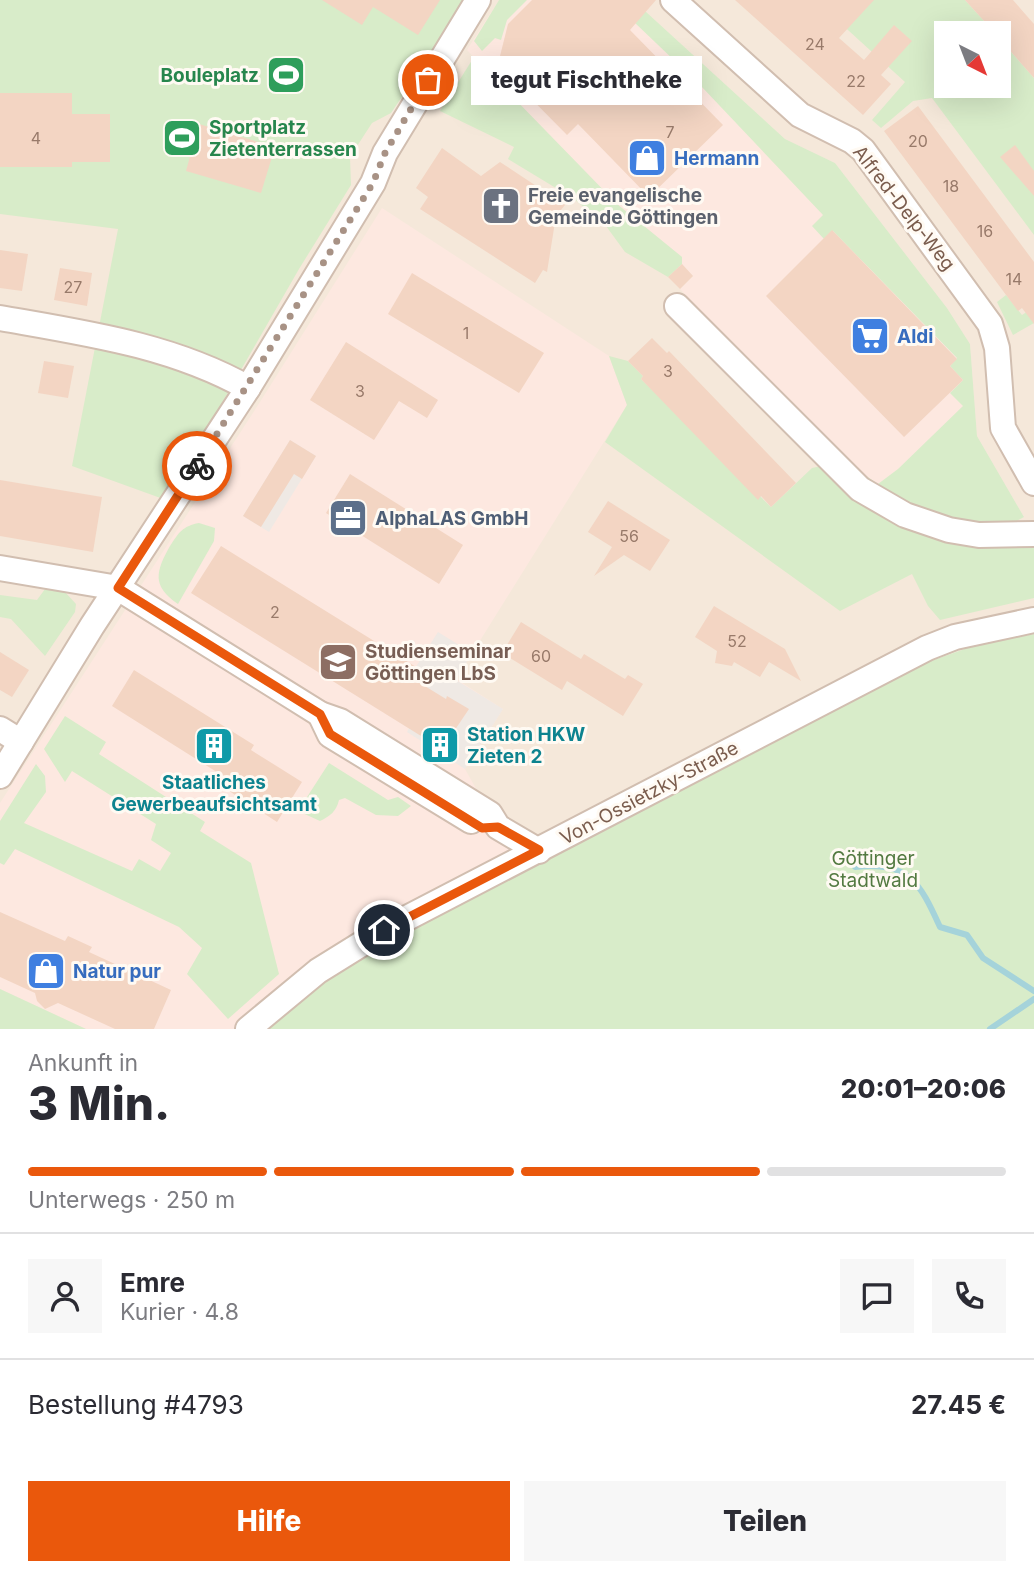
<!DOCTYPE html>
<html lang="de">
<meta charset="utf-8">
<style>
body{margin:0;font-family:Inter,sans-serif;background:#f7f7f7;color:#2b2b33;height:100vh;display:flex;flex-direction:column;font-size:26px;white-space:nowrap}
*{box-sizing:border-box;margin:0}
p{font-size:23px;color:#7c7c81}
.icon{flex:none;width:38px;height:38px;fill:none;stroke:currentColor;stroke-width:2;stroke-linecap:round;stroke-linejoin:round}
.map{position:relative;height:1029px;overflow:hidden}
.sheet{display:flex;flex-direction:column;background:#fff;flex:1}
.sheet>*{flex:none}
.needle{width:46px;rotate:138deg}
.fabs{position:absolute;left:934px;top:21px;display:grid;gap:14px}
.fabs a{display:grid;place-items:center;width:77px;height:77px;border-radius:0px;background:#fff;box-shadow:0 7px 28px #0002;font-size:35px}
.pin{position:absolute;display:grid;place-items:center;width:60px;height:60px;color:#fff;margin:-30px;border:4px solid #fff;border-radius:50%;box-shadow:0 2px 7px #0007}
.courier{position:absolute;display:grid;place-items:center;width:70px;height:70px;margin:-35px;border:5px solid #ea580c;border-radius:50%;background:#fff;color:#222;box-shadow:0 2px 9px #0007}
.bubble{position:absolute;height:49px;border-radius:0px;background:#fff;box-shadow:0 7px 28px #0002;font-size:23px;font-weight:800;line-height:49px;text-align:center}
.summary em{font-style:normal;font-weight:800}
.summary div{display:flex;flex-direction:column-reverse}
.summary{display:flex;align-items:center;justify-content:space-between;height:119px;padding:0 28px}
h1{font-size:46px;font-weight:800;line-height:52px}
.bar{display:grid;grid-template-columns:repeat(4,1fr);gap:10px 7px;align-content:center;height:84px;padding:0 28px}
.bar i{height:9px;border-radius:5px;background:#e1e1e2}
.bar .selected{background:#ea580c}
.bar p{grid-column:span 4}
.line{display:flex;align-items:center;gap:18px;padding:0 28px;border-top:2px solid #e1e1e2}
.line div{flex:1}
.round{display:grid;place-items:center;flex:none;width:74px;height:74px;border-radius:0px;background:#f7f7f7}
.cta{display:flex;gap:14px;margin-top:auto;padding:14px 28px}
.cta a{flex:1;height:80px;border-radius:0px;background:#ea580c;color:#fff;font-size:28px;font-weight:800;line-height:80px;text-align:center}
.cta a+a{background:#f7f7f7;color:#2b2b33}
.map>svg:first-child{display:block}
.residential{fill:#f5e8da;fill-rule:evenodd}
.commercial{fill:#fde8e0}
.industrial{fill:#efe9e4}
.green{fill:#d8ecc9}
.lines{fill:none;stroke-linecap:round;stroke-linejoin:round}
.stream{stroke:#a5d3da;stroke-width:6}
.building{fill:#f3d5c3}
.street-casing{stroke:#d1beb0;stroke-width:28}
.street{stroke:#fff;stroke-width:24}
.done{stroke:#a89285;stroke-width:7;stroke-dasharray:0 12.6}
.route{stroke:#ea580c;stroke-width:9}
.labels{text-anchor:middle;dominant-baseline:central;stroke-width:6;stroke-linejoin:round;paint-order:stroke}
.number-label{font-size:16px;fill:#987a6a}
.leisure-label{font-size:19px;font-weight:bold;fill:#27864d;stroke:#fffaf3;text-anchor:end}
.shop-label{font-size:19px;font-weight:bold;fill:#366cbe;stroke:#fffaf3;text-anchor:start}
.worship-label{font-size:19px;font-weight:bold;fill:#5b616d;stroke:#fffaf3;text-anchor:start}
.street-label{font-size:19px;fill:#7a5c4d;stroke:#fffaf3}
.service-label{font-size:19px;font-weight:bold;fill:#4e5e75;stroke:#fffaf3;text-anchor:start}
.education-label{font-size:19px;font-weight:bold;fill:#785e54;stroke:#fffaf3;text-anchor:start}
.culture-label{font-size:19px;font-weight:bold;fill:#0d838f;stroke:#fffaf3;text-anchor:start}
.park-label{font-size:19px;fill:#537a41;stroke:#fffaf3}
</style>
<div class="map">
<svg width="1034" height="1029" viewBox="0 0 1034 1029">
<rect width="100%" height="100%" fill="#fdf6ec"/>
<!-- residential -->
<path class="residential" d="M0 0H1034V634L973 646 925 663 388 942 265 1029H0ZM947 33H999V86H947Z"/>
<!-- commercial -->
<g class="commercial">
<polygon points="499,0 633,0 785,139 835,163 947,308 970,344 977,436 1024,517 899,499 844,461 680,289 693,276 682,264 682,257 617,204 467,50"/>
<polygon points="382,208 609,356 627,405 456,679 503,709 465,769 523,872 388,942 336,974 265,1029 86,1029 0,989 0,803 260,402"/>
</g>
<!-- industrial -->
<g class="industrial">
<polygon points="290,440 316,456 269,532 243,516"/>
<polygon points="438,632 472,653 456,680 503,709 465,769 407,732 409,728 386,714"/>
</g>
<!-- green -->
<g class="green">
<polygon points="0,0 468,0 427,65 420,70 391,113 372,123 350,157 351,185 299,269 166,500 72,466 118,229 0,214"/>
<polygon points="499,0 527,0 507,20 501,40 495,38 482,51 474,41"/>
<polygon points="611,0 633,0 785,139 835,163 947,308 970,344 977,436 1024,517 1009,525 1034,537 1034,598 940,620 928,606 912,574 840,611 605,442 627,405 609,356 628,361 643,376 641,379 771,507 812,468 844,461 878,484 898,469 963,406 950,393 963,380 950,366 957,358 833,231 824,239 812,226 823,215 701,86"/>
<polygon points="815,0 965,0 995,33 947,33 947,86 999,86 999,38 1034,78 1034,235 932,98 913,101 881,128 872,120 905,82"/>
<polygon points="474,57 617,204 682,257 682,264 668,277 625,252 606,226 574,199 508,159 514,147 440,111"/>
<polygon points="1006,295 1022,315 1034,307 1034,323 1013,335 997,302"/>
<path d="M199 523 215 528 214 541 178 604C151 586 156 571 170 546 179 532 183 526 199 523Z"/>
<polygon points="48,585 64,591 76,604 75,612 45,656 11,619 0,617 0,595 37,600"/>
<polygon points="1034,634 1034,1029 265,1029 336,974 388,942 925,663 973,646"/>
<polygon points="65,716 106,742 99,754 205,822 200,831 251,863 279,974 228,1019 187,974 202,948 179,927 15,849 4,865 0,863 0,821 36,764 45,776 46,792 24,823 132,871 139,859 160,871 171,853 151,840 156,824 72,771 65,782 44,749"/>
<path d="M329 763 388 800 398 797 411 806 398 816 376 815 345 798 339 800C336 812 330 816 320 821L298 811Z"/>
<polygon points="0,989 86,1029 0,1029"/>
</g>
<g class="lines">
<!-- stream -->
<g class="stream">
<path d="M855 867C909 861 920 883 940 927L967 935 983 958 1034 991"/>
<polyline points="990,1029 1034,999"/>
</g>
</g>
<!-- building -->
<g class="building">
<polygon points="322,0 440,0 418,35 373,7 362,25"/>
<polygon points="532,0 656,0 630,30 723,125 649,197 578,124 567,135 494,61 500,56 508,24"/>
<polygon points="735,0 874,0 839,38 864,60 894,25 912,41 881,75 891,84 863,115"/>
<polygon points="965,0 1013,0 1034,24 1034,78 999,38 999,33 995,33"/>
<polygon points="0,93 72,93 72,114 110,114 110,162 72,162 72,167 0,167"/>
<polygon points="918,106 1034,262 1034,324 1022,308 1018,311 884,131"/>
<polygon points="199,124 275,147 261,193 186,171"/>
<polygon points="1015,145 1034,171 1034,196 1000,157"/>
<polygon points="442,148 481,176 500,162 565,205 556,216 547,272 543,270 535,283 420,209 428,197 416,188"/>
<polygon points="832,230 957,359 950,366 963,380 904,437 766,296"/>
<polygon points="0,250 28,254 22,291 0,288"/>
<polygon points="682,264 693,276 680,289 668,277"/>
<polygon points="60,268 92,273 87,306 54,300"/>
<polygon points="412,273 544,353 519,393 388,314"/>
<polygon points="652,338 667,353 669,351 796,483 771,507 761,496 758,500 641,379 643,376 628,361"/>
<polygon points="346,342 438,400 427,418 399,401 374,440 310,400"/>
<polygon points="44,361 74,366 68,398 38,393"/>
<polygon points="290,440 316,456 302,479 294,474 261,527 243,516"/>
<polygon points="350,474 463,545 439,584 326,513"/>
<polygon points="0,480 102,497 93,552 0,536"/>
<polygon points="608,501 670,540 650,571 624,555 594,576 612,547 588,532"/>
<polygon points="221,546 416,667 410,677 446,699 447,696 469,709 442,749 191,593"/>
<polygon points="714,606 785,649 801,681 769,662 760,677 734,662 732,666 715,663 717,651 695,637"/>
<polygon points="521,622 581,659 584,654 625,679 628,675 643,684 623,716 567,681 562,690 502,653"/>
<polygon points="0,652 29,670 12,697 0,690"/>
<polygon points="134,670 254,745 251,750 302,782 277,822 226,789 231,781 112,706"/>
<polygon points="0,912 65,941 68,936 92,947 89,952 171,990 154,1029 115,1029 58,1003 45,1009 37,1001 35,993 0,977"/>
</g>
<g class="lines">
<!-- street casing -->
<g class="street-casing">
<g id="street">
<polyline points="673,0 800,115 852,141 863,150 990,324 997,348 1003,428 1034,483"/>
<polyline points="677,306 860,489 905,515 949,530 979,535 1034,534"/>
<path d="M0 318C85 333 172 345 248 388"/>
<polyline points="0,568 118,588 320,714 340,721 490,814 498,827 539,851"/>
<polyline points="320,714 330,735 471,821"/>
<polyline points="0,729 21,742"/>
<polyline points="0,776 92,626 248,388 373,183 385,153 478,0"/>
<polyline points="248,1029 318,971 384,930 927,648 955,637 1034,620"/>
</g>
</g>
<!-- street -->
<use href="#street" class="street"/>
</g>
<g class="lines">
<!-- done -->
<polyline class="done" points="197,466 373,183 385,153 428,80"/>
<!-- route -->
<polyline class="route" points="197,466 118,588 320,714 330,734 482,828 498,827 539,850 384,930"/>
</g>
<!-- icons -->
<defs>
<g id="stadium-square" transform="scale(2.0125)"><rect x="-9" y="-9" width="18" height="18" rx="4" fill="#2e9e5b" stroke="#fffaf3"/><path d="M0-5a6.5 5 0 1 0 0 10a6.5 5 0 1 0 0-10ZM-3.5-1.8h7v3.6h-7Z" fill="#fff"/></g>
<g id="shop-square" transform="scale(2.0125)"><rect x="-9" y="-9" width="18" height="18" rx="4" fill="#3f7fe0" stroke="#fffaf3"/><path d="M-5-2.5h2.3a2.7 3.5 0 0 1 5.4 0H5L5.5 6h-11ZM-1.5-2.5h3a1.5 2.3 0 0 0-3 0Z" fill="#fff"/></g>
<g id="church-square" transform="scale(2.0125)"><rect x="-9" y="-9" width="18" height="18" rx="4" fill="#6b7280" stroke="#fffaf3"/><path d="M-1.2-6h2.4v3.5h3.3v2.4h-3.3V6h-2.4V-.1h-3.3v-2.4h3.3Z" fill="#fff"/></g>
<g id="supermarket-square" transform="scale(2.0125)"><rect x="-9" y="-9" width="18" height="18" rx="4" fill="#3f7fe0" stroke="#fffaf3"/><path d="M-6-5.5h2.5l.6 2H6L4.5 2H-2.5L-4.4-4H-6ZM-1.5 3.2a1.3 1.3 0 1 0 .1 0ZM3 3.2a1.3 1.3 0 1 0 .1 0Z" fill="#fff"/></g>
<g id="office-square" transform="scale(2.0125)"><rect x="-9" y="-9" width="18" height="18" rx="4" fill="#5c6f8a" stroke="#fffaf3"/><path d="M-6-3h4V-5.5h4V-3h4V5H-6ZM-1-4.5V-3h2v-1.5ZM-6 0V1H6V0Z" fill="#fff"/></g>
<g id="university-square" transform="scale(2.0125)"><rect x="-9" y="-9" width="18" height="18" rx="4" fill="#8d6e63" stroke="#fffaf3"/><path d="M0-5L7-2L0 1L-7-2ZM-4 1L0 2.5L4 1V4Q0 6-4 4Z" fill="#fff"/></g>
<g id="building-square" transform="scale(2.0125)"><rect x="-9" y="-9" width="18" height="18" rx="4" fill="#0f9aa8" stroke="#fffaf3"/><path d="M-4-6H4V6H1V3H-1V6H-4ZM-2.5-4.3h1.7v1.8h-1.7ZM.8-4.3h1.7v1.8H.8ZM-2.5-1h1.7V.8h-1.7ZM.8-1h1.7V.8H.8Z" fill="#fff"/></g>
</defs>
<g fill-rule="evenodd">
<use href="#stadium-square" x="286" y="75"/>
<use href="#stadium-square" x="182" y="138"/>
<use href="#shop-square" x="647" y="158"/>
<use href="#church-square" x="501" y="206"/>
<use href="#supermarket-square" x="870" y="336"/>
<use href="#office-square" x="348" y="518"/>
<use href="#university-square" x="338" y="662"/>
<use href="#building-square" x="440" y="745"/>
<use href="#building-square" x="214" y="746"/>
<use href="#shop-square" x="46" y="971"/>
</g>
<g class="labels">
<!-- number labels -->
<g class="number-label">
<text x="815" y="44">24</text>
<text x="856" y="81">22</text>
<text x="670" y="132">7</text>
<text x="36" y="138">4</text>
<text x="918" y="141">20</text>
<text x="951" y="186">18</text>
<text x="985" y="231">16</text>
<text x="1014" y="279">14</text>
<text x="73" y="287">27</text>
<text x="466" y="333">1</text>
<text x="668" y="371">3</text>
<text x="360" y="391">3</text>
<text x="629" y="536">56</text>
<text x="275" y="612">2</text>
<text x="737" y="641">52</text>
<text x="541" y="656">60</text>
</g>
<!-- leisure labels -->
<g class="leisure-label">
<text x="259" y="75">Bouleplatz</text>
<text x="209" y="127" text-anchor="start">Sportplatz<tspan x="209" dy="22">Zietenterrassen</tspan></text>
</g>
<!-- shop labels -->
<g class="shop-label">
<text x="674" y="158">Hermann</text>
<text x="897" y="336">Aldi</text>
<text x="73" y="971">Natur pur</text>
</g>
<!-- worship labels -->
<g class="worship-label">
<text x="528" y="195">Freie evangelische<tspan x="528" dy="22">Gemeinde Göttingen</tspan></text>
</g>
<!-- street labels -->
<g class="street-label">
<text transform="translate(904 208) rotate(52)">Alfred-Delp-Weg</text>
<text transform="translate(649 793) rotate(-28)">Von-Ossietzky-Straße</text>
</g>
<!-- service labels -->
<g class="service-label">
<text x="375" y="518">AlphaLAS GmbH</text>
</g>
<!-- education labels -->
<g class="education-label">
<text x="365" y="651">Studienseminar<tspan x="365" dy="22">Göttingen LbS</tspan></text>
</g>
<!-- culture labels -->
<g class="culture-label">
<text x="467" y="734">Station HKW<tspan x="467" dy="22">Zieten 2</tspan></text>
<text x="214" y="782" text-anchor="middle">Staatliches<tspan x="214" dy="22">Gewerbeaufsichtsamt</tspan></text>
</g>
<!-- park labels -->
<g class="park-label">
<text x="873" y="858">Göttinger<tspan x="873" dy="22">Stadtwald</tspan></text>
</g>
</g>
</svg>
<div class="fabs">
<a><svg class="needle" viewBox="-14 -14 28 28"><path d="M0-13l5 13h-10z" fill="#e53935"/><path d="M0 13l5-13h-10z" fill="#7c7c81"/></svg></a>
</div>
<div class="pin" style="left:428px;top:80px;background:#ea580c"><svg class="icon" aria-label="bag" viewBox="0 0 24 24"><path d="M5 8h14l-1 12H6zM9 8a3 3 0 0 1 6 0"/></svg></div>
<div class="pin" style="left:384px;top:930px;background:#1f2937"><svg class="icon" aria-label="home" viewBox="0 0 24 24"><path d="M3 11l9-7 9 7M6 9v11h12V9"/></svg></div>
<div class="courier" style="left:197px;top:466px"><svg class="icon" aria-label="bike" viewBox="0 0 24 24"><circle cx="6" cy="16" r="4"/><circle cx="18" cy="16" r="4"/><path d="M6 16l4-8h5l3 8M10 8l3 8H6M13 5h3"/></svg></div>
<div class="bubble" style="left:471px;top:56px;width:231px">tegut Fischtheke</div>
</div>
<section class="sheet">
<div class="summary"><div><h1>3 Min.</h1><p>Ankunft in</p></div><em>20:01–20:06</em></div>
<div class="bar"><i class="selected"></i><i class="selected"></i><i class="selected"></i><i></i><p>Unterwegs · 250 m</p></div>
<div class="line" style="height:126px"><a class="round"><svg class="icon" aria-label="person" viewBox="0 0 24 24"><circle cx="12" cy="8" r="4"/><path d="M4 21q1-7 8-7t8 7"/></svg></a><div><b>Emre</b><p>Kurier · 4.8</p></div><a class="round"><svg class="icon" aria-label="chat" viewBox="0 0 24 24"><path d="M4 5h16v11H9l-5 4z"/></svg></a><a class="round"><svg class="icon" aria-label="phone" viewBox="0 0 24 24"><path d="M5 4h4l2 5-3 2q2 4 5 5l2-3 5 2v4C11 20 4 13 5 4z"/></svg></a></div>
<div class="line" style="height:91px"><div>Bestellung #4793</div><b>27.45 €</b></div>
<div class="cta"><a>Hilfe</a><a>Teilen</a></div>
</section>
